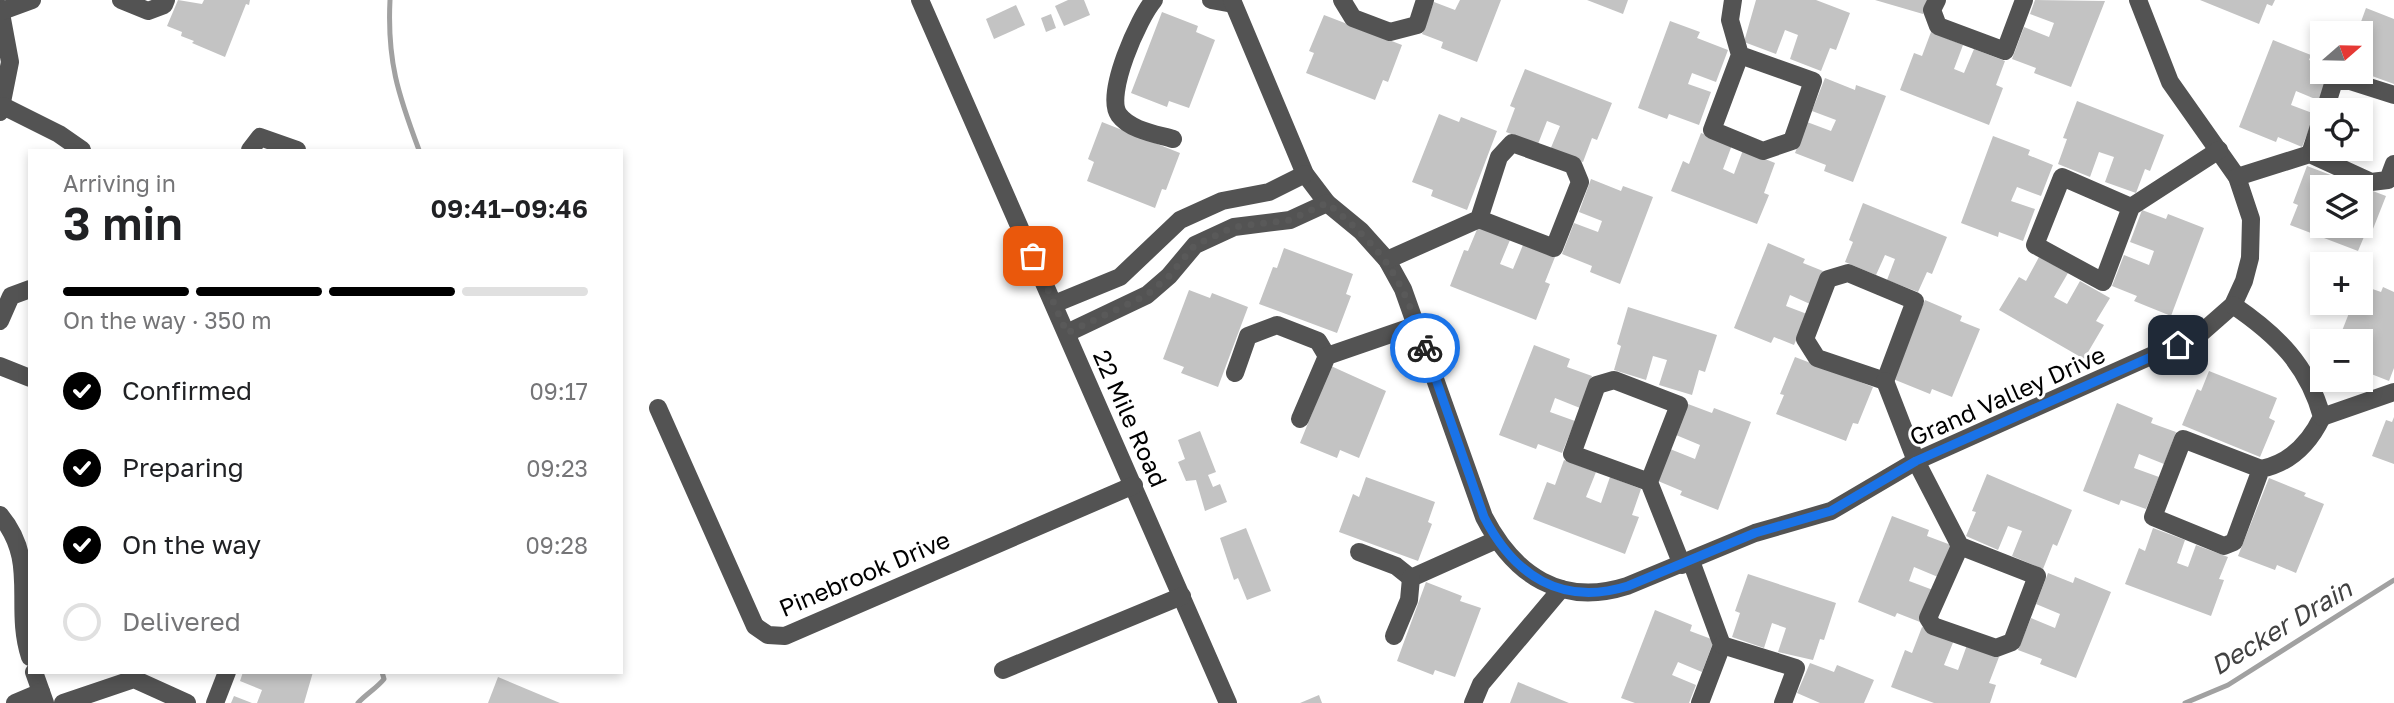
<!DOCTYPE html>
<meta charset="utf-8">
<style>
body{margin:0;font-family:"Golos Text",sans-serif;background:#f2f2f2;color:#202124;height:100vh;display:flex;flex-direction:column;font-size:26px;white-space:nowrap}
*{box-sizing:border-box;margin:0}
p{font-size:23px;color:#757577}
.icon{flex:none;width:38px;height:38px;fill:none;stroke:currentColor;stroke-width:2;stroke-linecap:round;stroke-linejoin:round}
.map{position:relative;flex:1;overflow:hidden}
.side{position:absolute;left:28px;top:149px;width:595px;height:525px;display:flex;flex-direction:column;background:#fff;border-radius:0px;box-shadow:0 4px 10px #0003}
.side>*{flex:none}
.needle{width:46px;rotate:70deg}
.tools{position:absolute;left:2310px;top:21px;display:grid;gap:14px}
.tools a{display:grid;place-items:center;width:63px;height:63px;border-radius:0px;background:#fff;box-shadow:0 4px 10px #0003;font-size:35px}
.pin{position:absolute;display:grid;place-items:center;width:60px;height:60px;color:#fff;margin:-30px;border-radius:14px;box-shadow:0 4px 10px #0006}
.courier{position:absolute;display:grid;place-items:center;width:70px;height:70px;margin:-35px;border:5px solid #1a73e8;border-radius:50%;background:#fff;color:#222;box-shadow:0 2px 9px #0007}
.summary em{font-style:normal;font-weight:600}
.summary div{display:flex;flex-direction:column-reverse}
.summary{display:flex;align-items:center;justify-content:space-between;height:119px;padding:0 35px}
h1{font-size:46px;font-weight:600;line-height:52px}
.bar{display:grid;grid-template-columns:repeat(4,1fr);gap:10px 7px;align-content:center;height:84px;padding:0 35px}
.bar i{height:9px;border-radius:5px;background:#e0e0e0}
.bar .on{background:#000}
.bar p{grid-column:span 4}
ol{padding:0 35px;list-style:none}
li{display:flex;align-items:center;gap:21px;height:77px}
li p{margin-inline-start:auto}
li .icon{padding:7px;border-radius:50%;background:#000;color:#fff;stroke-width:4}
li:last-child{color:#757577}
li i{width:38px;height:38px;border:4px solid #e0e0e0;border-radius:50%}
.map>svg:first-child{display:block}
.lines{fill:none;stroke-linecap:round;stroke-linejoin:round}
.stream{stroke:#a1a1a1;stroke-width:5}
.building{fill:#c3c3c3;fill-rule:evenodd}
.minor{stroke:#535353;stroke-width:18}
.done{stroke:#595959;stroke-width:7;stroke-dasharray:0 12.6}
.route{stroke:#1a73e8;stroke-width:9}
.labels{text-anchor:middle;dominant-baseline:central;stroke-width:6;stroke-linejoin:round;paint-order:stroke}
.street-label{font-size:24px;fill:#000;stroke:#fff}
.water-label{font-size:26px;font-style:italic;fill:#424242;stroke:#fff}
</style>
<div class="map">
<svg width="2394" height="703" viewBox="0 0 2394 703">
<rect width="100%" height="100%" fill="#fff"/>
<g class="lines">
<!-- stream -->
<g class="stream">
<path d="M390 0C387 61 398 94 419 150"/>
<path d="M358 703C366 694 377 688 384 679L382 672"/>
<polyline points="2185,703 2228,685 2394,580"/>
</g>
</g>
<!-- building -->
<g class="building">
<polygon points="178,0 202,4 204,0 250,0 249,5 246,4 225,57 192,43 194,41 181,36 182,32 167,26"/>
<polygon points="1068,0 1084,0 1090,15 1064,26 1055,6"/>
<polygon points="1460,0 1501,0 1477,62 1441,48 1443,42 1422,34 1434,2 1455,10"/>
<polygon points="1587,0 1628,0 1623,14"/>
<polygon points="1756,0 1816,0 1850,13 1836,50 1830,48 1821,71 1790,59 1798,35 1785,30 1776,54 1744,42"/>
<polygon points="1875,0 1929,0 1923,14"/>
<polygon points="2035,0 2105,1 2071,87 2034,73 2036,68 2012,59 2024,27 2049,37 2054,23 2030,14"/>
<polygon points="2200,0 2275,0 2272,6 2267,4 2259,24"/>
<polygon points="1016,5 1025,25 994,39 986,19"/>
<polygon points="2366,8 2394,19 2394,84 2361,72 2361,33 2350,33 2352,27 2358,30"/>
<polygon points="1162,12 1198,26 1196,32 1215,40 1189,108 1169,101 1167,107 1131,93"/>
<polygon points="1051,14 1056,28 1046,32 1041,18"/>
<polygon points="1324,15 1402,45 1388,82 1383,80 1375,100 1306,73 1314,53 1309,51"/>
<polygon points="1670,21 1700,32 1697,38 1728,50 1716,82 1692,73 1688,84 1711,92 1699,125 1669,114 1667,119 1638,108"/>
<polygon points="1931,32 1963,45 1954,69 1964,73 1974,49 2005,61 1996,85 2003,88 1989,125 1900,90 1914,53 1922,56"/>
<polygon points="2273,40 2311,55 2309,60 2322,65 2322,72 2332,72 2320,101 2296,91 2291,105 2315,114 2302,147 2278,137 2276,142 2239,127"/>
<polygon points="1525,69 1612,103 1597,140 1592,138 1583,162 1550,150 1560,126 1547,121 1538,144 1506,132 1515,108 1510,106"/>
<polygon points="1825,78 1855,90 1856,85 1886,96 1853,182 1824,171 1826,165 1795,153 1807,122 1831,131 1836,120 1812,111"/>
<polygon points="2077,101 2164,135 2150,171 2145,169 2136,193 2105,182 2114,157 2099,152 2090,177 2058,164 2067,139 2063,138"/>
<polygon points="1439,114 1459,122 1461,117 1497,131 1467,210 1431,196 1433,190 1412,182"/>
<polygon points="1102,122 1180,153 1166,190 1162,189 1155,208 1087,181 1094,162 1088,159"/>
<polygon points="1701,133 1732,145 1723,169 1734,174 1743,150 1775,163 1764,193 1769,195 1757,224 1671,191 1683,161 1689,164"/>
<polygon points="1993,136 2030,150 2028,155 2053,165 2041,196 2017,187 2011,201 2035,209 2023,241 1999,232 1998,237 1961,223"/>
<path d="M2307 166 2386 196 2371 234 2366 232 2358 251 2290 225 2298 205 2293 203ZM2322 187H2361V226H2322Z"/>
<polygon points="1591,179 1621,191 1623,186 1653,197 1620,284 1590,272 1592,266 1562,254 1574,223 1598,232 1602,221 1579,212"/>
<polygon points="1863,203 1947,237 1932,274 1927,272 1918,292 1887,280 1895,259 1885,255 1876,275 1845,262 1853,242 1849,240"/>
<polygon points="2142,210 2166,219 2168,214 2204,228 2171,316 2134,301 2137,296 2112,286 2124,255 2149,265 2154,251 2130,242"/>
<polygon points="1478,227 1510,240 1500,264 1513,269 1523,245 1555,257 1545,282 1550,284 1536,320 1450,286 1464,250 1468,251"/>
<polygon points="1768,243 1805,259 1803,263 1823,271 1810,304 1790,295 1786,306 1807,314 1794,345 1774,337 1771,343 1734,328"/>
<polygon points="1284,248 1353,274 1346,294 1351,296 1337,333 1259,304 1273,267 1277,268"/>
<polygon points="2039,257 2068,273 2054,297 2067,304 2080,281 2110,298 2096,321 2104,325 2084,359 1999,310 2019,277 2026,281"/>
<polygon points="2361,285 2381,292 2383,287 2394,292 2394,368 2389,381 2361,370 2361,341 2338,341 2353,303 2361,303"/>
<polygon points="1189,290 1210,298 1212,293 1248,307 1218,387 1181,373 1184,367 1163,359"/>
<polygon points="1925,300 1962,316 1960,321 1980,329 1952,397 1932,389 1930,394 1893,379"/>
<polygon points="1628,307 1717,335 1705,372 1699,370 1692,395 1659,385 1667,360 1653,356 1646,380 1614,370 1621,346 1617,344"/>
<polygon points="1534,345 1570,359 1567,367 1592,376 1580,408 1555,398 1550,412 1575,421 1562,453 1538,444 1536,449 1499,435"/>
<polygon points="1795,357 1873,387 1858,424 1853,423 1846,441 1776,414 1784,395 1780,394"/>
<polygon points="1331,366 1386,391 1359,458 1340,450 1337,458 1300,443"/>
<polygon points="2209,371 2277,398 2269,418 2275,421 2260,457 2182,425 2197,389 2201,391"/>
<polygon points="2117,403 2153,418 2151,423 2176,432 2164,464 2139,454 2134,468 2159,477 2146,509 2121,500 2119,505 2083,491"/>
<polygon points="1688,404 1712,413 1714,408 1751,422 1718,510 1680,495 1682,491 1658,481 1670,449 1695,459 1700,445 1676,435"/>
<polygon points="2394,417 2394,464 2372,456 2386,420 2392,422"/>
<polygon points="1200,431 1216,472 1208,475 1213,487 1220,484 1227,502 1205,511 1196,480 1186,481 1178,462 1185,459 1178,440"/>
<polygon points="1564,460 1596,472 1586,497 1601,503 1610,477 1641,489 1632,515 1639,517 1625,554 1533,519 1547,482 1555,485"/>
<polygon points="1987,474 2072,510 2057,546 2053,544 2043,569 2012,556 2022,531 2008,526 1998,550 1966,536 1976,512 1972,511"/>
<polygon points="1366,477 1435,502 1428,522 1432,524 1418,561 1339,532 1353,494 1359,497"/>
<polygon points="2269,478 2306,493 2304,496 2324,504 2296,573 2277,565 2275,570 2238,556"/>
<polygon points="1892,516 1929,530 1927,536 1951,545 1938,577 1914,567 1909,581 1933,590 1920,622 1897,613 1895,617 1858,602"/>
<polygon points="1246,528 1271,591 1247,600 1238,578 1234,580 1220,538"/>
<polygon points="2153,528 2185,540 2177,563 2188,567 2196,545 2228,557 2219,579 2224,580 2211,616 2125,584 2139,548 2145,551"/>
<polygon points="2048,573 2073,583 2075,577 2111,592 2076,678 2040,664 2042,659 2018,650 2031,618 2055,628 2060,614 2036,604"/>
<polygon points="1748,574 1836,603 1824,640 1820,639 1813,660 1778,652 1786,628 1772,623 1764,648 1732,637 1740,613 1735,611"/>
<polygon points="1426,582 1462,596 1460,601 1481,608 1455,677 1435,670 1433,675 1397,661"/>
<polygon points="1655,610 1692,625 1690,631 1714,640 1702,672 1678,662 1672,675 1696,685 1689,703 1635,703 1621,698"/>
<polygon points="1922,627 1954,640 1944,665 1958,670 1967,645 1999,657 1989,683 1996,685 1990,703 1934,703 1891,687 1905,650 1912,653"/>
<polygon points="1810,663 1834,672 1837,665 1874,680 1864,703 1820,703 1797,693"/>
<polygon points="243,672 313,672 304,703 257,703 262,690 240,681"/>
<polygon points="498,677 560,703 488,703"/>
<polygon points="1518,682 1569,703 1510,703"/>
<polygon points="1319,695 1322,703 1300,703"/>
<polygon points="234,696 252,703 231,703"/>
</g>
<g class="lines">
<!-- minor -->
<g class="minor">
<polyline points="121,0 148,11 164,5 166,0"/>
<polyline points="920,0 1228,703"/>
<path d="M1154 0C1139 17 1104 95 1119 115 1130 130 1156 134 1173 139"/>
<polyline points="1211,0 1233,4"/>
<path d="M1232 0 1305 174 1327 203 1361 231 1387 260 1403 289 1484 517C1514 575 1561 607 1627 586L1755 533 1831 511 1916 461 2200 334 2233 305 2244 281 2250 258 2251 219 2237 177 2170 82 2138 0"/>
<polyline points="1342,0 1353,18 1390,32 1417,25 1425,0"/>
<polyline points="1733,0 1730,20 1740,55 1712,130 1763,151 1792,141 1813,81 1740,55"/>
<polyline points="1937,0 1932,10 1938,26 2005,51 2024,0"/>
<polyline points="0,8 10,62 0,112"/>
<polyline points="2,11 32,0"/>
<polyline points="3,106 59,134 82,150"/>
<polyline points="2325,110 2334,81 2350,81 2394,95"/>
<polyline points="250,150 260,137 297,150"/>
<polyline points="2310,154 2322,117"/>
<polyline points="2237,177 2310,154 2371,182 2388,180 2394,164"/>
<polyline points="2131,207 2062,177 2035,245 2103,282 2131,207 2219,150"/>
<polyline points="1387,260 1479,219 1554,248 1580,182 1573,165 1512,143 1499,157 1479,219"/>
<polygon points="1848,273 1915,301 1885,381 1817,358 1805,339 1828,279"/>
<polyline points="1054,304 1120,277 1180,220 1222,201 1269,192 1305,174"/>
<path d="M2233 305C2277 335 2308 365 2322 417 2309 444 2290 463 2261 469L2183 439 2153 517 2224 546 2234 542 2261 469"/>
<polyline points="0,321 11,296 30,289"/>
<polyline points="1067,333 1147,295 1169,276 1195,245 1234,227 1290,220 1327,203"/>
<polyline points="0,366 30,378"/>
<polyline points="1235,373 1248,336 1277,325 1318,341 1327,356"/>
<polyline points="1885,381 1916,461 1960,546 2037,576 2012,642 1996,648 1933,626 1928,618 1960,546"/>
<polyline points="658,408 755,626 768,635 785,636 1134,485"/>
<polyline points="2322,417 2394,392"/>
<polyline points="1300,419 1327,356 1417,325"/>
<polyline points="1649,482 1572,454 1597,385 1614,380 1679,405 1649,482 1682,565"/>
<path d="M0 515C39 562 13 605 30 657"/>
<polyline points="1359,552 1396,566 1411,578 1496,540"/>
<polyline points="1691,561 1722,645 1700,703"/>
<polyline points="1394,636 1409,600 1411,578"/>
<polyline points="1722,645 1796,668 1783,703"/>
<polyline points="1003,670 1182,596"/>
<polyline points="34,672 45,703"/>
<polyline points="15,703 41,692"/>
<polyline points="63,703 134,679 187,703"/>
<polyline points="215,703 227,672"/>
<polyline points="1473,703 1481,684 1561,589"/>
</g>
</g>
<g class="lines">
<!-- done -->
<path class="done" d="M1033 256 1067 333 1147 295 1169 276 1195 245 1234 227 1290 220 1327 203C1386 252 1401 276 1425 348"/>
<!-- route -->
<path class="route" d="M1425 348 1484 517C1514 575 1561 607 1628 586L1755 533 1831 511 1916 461 2178 345"/>
</g>
<g class="labels">
<!-- street labels -->
<g class="street-label">
<text transform="translate(2007 395) rotate(-24)">Grand Valley Drive</text>
<text transform="translate(1131 418) rotate(66)">22 Mile Road</text>
<text transform="translate(864 573) rotate(-23)">Pinebrook Drive</text>
</g>
<!-- water labels -->
<g class="water-label">
<text transform="translate(2281 627) rotate(-31)">Decker Drain</text>
</g>
</g>
</svg>
<div class="tools">
<a><svg class="needle" viewBox="-14 -14 28 28"><path d="M0-13l5 13h-10z" fill="#e53935"/><path d="M0 13l5-13h-10z" fill="#757577"/></svg></a>
<a><svg class="icon" aria-label="locate" viewBox="0 0 24 24"><circle cx="12" cy="12" r="6"/><path d="M12 2v4M12 18v4M2 12h4M18 12h4"/></svg></a>
<a><svg class="icon" aria-label="layers" viewBox="0 0 24 24"><path d="M12 4l9 5-9 5-9-5zM3 14l9 5 9-5"/></svg></a>
<a>+</a>
<a>−</a>
</div>
<div class="pin" style="left:1033px;top:256px;background:#ea580c"><svg class="icon" aria-label="bag" viewBox="0 0 24 24"><path d="M5 8h14l-1 12H6zM9 8a3 3 0 0 1 6 0"/></svg></div>
<div class="pin" style="left:2178px;top:345px;background:#1f2937"><svg class="icon" aria-label="home" viewBox="0 0 24 24"><path d="M3 11l9-7 9 7M6 9v11h12V9"/></svg></div>
<div class="courier" style="left:1425px;top:348px"><svg class="icon" aria-label="bike" viewBox="0 0 24 24"><circle cx="6" cy="16" r="4"/><circle cx="18" cy="16" r="4"/><path d="M6 16l4-8h5l3 8M10 8l3 8H6M13 5h3"/></svg></div>
<section class="side">
<div class="summary"><div><h1>3 min</h1><p>Arriving in</p></div><em>09:41–09:46</em></div>
<div class="bar"><i class="on"></i><i class="on"></i><i class="on"></i><i></i><p>On the way · 350 m</p></div>
<ol>
<li><svg class="icon" aria-label="check" viewBox="0 0 24 24"><path d="M5 12l5 5 9-10"/></svg>Confirmed<p>09:17</p></li>
<li><svg class="icon" aria-label="check" viewBox="0 0 24 24"><path d="M5 12l5 5 9-10"/></svg>Preparing<p>09:23</p></li>
<li><svg class="icon" aria-label="check" viewBox="0 0 24 24"><path d="M5 12l5 5 9-10"/></svg>On the way<p>09:28</p></li>
<li><i></i>Delivered</li>
</ol>
</section>
</div>
